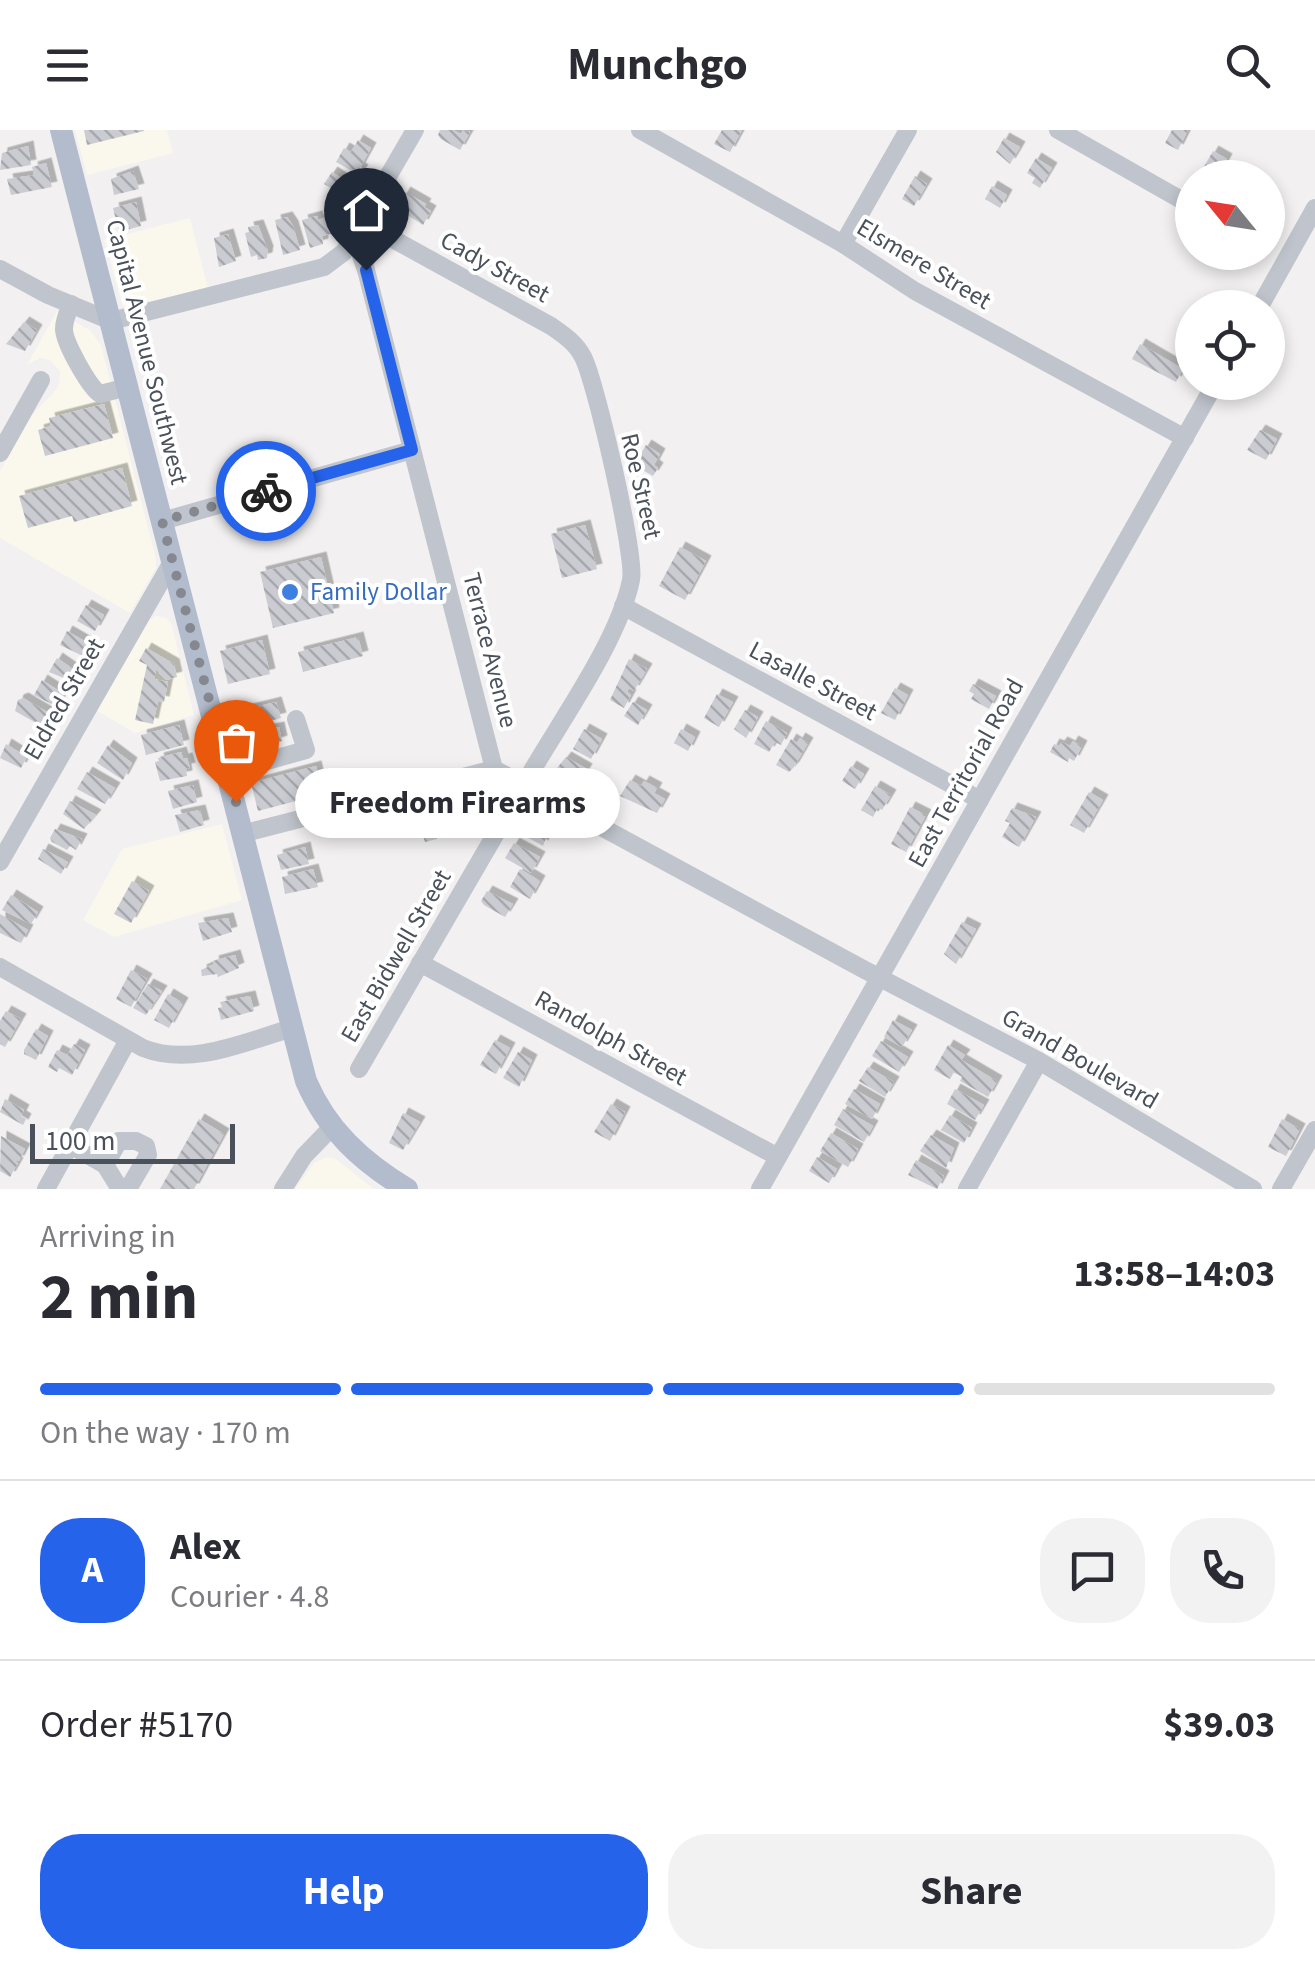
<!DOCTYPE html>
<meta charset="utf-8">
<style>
body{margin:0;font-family:"Source Sans 3",sans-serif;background:#f2f2f3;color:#2b2b33;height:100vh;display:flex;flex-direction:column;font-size:38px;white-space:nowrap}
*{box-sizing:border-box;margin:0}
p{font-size:32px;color:#7c7c81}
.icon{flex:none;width:55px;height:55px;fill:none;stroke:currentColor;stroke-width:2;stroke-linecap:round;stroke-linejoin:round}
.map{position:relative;height:1059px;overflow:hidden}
.details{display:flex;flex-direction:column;background:#fff;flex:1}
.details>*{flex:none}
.needle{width:65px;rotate:300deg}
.tools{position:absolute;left:1175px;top:30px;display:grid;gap:20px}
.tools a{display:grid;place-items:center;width:110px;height:110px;border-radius:50%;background:#fff;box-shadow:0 5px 15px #0003;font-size:50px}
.scale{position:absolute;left:30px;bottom:25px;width:205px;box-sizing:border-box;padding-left:10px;border:5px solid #4a515b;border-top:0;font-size:28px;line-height:35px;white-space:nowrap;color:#4a515b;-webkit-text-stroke:8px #fff;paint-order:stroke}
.pin{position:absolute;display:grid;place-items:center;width:85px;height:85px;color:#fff;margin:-102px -42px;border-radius:50% 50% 50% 0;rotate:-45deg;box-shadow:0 0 10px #0007}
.pin .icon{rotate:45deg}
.courier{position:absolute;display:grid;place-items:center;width:100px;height:100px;margin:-50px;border:8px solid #2563eb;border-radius:50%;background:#fff;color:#222;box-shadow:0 2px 12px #0007}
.bubble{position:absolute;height:70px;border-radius:35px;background:#fff;box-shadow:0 5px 15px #0003;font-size:32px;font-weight:700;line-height:70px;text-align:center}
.head em{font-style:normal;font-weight:700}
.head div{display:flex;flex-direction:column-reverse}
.head{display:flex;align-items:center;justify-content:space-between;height:170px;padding:0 40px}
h1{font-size:65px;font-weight:700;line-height:75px}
.bar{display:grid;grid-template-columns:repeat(4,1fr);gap:15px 10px;align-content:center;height:120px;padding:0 40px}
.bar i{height:12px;border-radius:8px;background:#e1e1e2}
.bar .selected{background:#2563eb}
.bar p{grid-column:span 4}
.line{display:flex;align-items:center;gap:25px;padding:0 40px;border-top:2px solid #e1e1e2}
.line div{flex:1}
.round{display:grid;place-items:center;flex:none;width:105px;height:105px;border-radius:40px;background:#f2f2f3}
.cta{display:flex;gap:20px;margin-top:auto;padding:20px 40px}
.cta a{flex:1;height:115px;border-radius:40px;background:#2563eb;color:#fff;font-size:40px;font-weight:700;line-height:115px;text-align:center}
.cta a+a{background:#f2f2f3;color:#2b2b33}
header{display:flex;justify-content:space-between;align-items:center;height:130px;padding:0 40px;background:#fff;font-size:45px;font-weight:700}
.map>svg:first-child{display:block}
.commercial{fill:#faf8ec}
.building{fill:url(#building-back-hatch);filter:url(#shadow)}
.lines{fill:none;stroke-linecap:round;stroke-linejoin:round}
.minor{stroke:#c0c5cd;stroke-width:18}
.major{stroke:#b2bccc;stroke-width:22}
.done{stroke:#85898f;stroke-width:10;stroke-dasharray:0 18}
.route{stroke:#2563eb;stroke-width:12}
.shop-dot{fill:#3f7fe0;stroke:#fff;stroke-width:4}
.labels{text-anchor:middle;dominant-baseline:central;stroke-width:8;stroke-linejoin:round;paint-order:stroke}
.street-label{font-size:25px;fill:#4a515b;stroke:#fff}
.shop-label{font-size:25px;fill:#366cbe;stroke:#fff;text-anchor:start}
</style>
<header><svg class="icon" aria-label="menu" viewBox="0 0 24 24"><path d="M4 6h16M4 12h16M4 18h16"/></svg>Munchgo<svg class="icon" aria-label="search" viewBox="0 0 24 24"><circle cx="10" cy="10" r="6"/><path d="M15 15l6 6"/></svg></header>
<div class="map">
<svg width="1315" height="1059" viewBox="0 0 1315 1059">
<defs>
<pattern id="building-back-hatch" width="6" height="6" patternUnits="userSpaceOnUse" patternTransform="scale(2.5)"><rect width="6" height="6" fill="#cbccd2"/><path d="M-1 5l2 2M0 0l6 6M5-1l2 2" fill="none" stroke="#a7a8ad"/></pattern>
<filter id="shadow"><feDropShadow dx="5.5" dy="-5.5" stdDeviation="0" flood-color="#0004"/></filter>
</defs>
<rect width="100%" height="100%" fill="#f2f0f0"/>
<!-- commercial -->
<g class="commercial">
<polygon points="75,0 167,0 173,23 87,45"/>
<polygon points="190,88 208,158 123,177 104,110"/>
<polygon points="57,181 91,201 101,215 156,429 156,438 130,483 0,408 0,341 32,285 56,260 60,251 60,241 50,230 40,228 27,235"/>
<polygon points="156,486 165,487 171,493 194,585 135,603 97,581 149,490"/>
<polygon points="222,694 242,770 114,807 83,790 122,719"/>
<polygon points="326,1027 336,1029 374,1059 295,1059 314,1033"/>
</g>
<!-- building -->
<g class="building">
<polygon points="84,0 144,0 144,1 87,15"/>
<polygon points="440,0 453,0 461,4 463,0 470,2 460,20 441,9 438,5"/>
<polygon points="722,0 742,0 730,22 714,14"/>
<polygon points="1172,0 1188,0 1178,20 1165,13"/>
<polygon points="1004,8 1020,17 1010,34 996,22"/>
<polygon points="358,10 371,18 360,38 363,40 359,45 336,32 344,18 351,22"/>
<polygon points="28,16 31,35 0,40 2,23"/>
<polygon points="1213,21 1227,29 1217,48 1206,48 1201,42"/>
<polygon points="1036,28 1052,38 1040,58 1032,53 1035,48 1027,43"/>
<polygon points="46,33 52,57 11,65 7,49 34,45 32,37"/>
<polygon points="133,41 139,59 114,65 111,49"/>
<polygon points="332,42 355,57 349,68 324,54"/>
<polygon points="915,46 927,54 914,76 902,69"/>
<polygon points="992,56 1007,65 1000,78 985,69"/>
<polygon points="405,62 426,74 424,77 431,81 423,95 396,78"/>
<polygon points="136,72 141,96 119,102 113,78"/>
<polygon points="317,86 318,90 329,86 334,103 322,106 323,114 310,118 302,90"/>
<polygon points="287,87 293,96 300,120 283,125 275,90"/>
<polygon points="258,95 268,121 267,128 258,130 257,125 251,127 245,103 249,102 248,97"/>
<polygon points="228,104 236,131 219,137 214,108"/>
<polygon points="24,192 37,200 25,221 6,214"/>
<polygon points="1140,214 1183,239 1176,252 1132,229"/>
<polygon points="104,274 113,308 45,326 38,300 51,296 49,288"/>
<polygon points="1260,300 1277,309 1266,330 1247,320"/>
<polygon points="646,315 660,324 654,335 658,338 653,346 634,335"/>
<polygon points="122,338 132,376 74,392 72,386 28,398 19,366"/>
<polygon points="585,395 597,439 562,448 551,404"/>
<polygon points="680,417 706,431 685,470 659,456"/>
<polygon points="321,427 334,483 273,498 260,442"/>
<polygon points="86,475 104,485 95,501 77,491"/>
<polygon points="67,501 88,513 91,517 85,527 60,515"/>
<polygon points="358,507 363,526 303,542 298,522"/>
<polygon points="262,510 270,544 228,554 220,521"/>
<polygon points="146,518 174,534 177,547 166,550 156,539 154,549 168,552 164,572 158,571 153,594 135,590 147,535 139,531"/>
<polygon points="57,528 76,541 71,551 49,542"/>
<polygon points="629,529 647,539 634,561 629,558 627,562 631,565 624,578 610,570"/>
<polygon points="42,550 64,564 57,577 34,565"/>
<polygon points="973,554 996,566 989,579 971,569 974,564 969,561"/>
<polygon points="895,558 908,565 895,590 881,583"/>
<polygon points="717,564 733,572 719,597 704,588"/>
<polygon points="23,568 52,585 45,598 15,581 18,570"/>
<polygon points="276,572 281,588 247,597 243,580"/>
<polygon points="633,572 647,580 638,595 624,586"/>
<polygon points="745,580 758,587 746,608 734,599"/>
<polygon points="766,591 787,603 781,615 775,612 769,622 754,614"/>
<polygon points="179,595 184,615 146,625 141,605"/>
<polygon points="279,597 282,611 258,619 254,602"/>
<polygon points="584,599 602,609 591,629 573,619"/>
<polygon points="681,599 695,607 688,621 674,613"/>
<polygon points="800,608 808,613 794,637 789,642 776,635 791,609 797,613"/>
<polygon points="1073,611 1082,616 1074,631 1069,628 1068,632 1050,622 1054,614 1059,616 1062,612 1070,616"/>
<polygon points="6,614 27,627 21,638 0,628"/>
<polygon points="108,615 132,633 123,650 97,633"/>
<polygon points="181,622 183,629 187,628 190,638 186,639 187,646 160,651 155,632 159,631 158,628"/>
<polygon points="566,627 587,639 577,656 553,643"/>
<polygon points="316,636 323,664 258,681 251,653"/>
<polygon points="851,636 864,644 855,659 842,651"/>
<polygon points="87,642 115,658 105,674 77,659"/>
<polygon points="630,650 641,656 644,651 657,658 654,663 665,669 657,683 620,666"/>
<polygon points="193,655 197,672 173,679 168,661"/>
<polygon points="875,656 891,665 882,680 878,677 873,687 861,680"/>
<polygon points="1089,662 1103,670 1084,703 1070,695"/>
<polygon points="479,665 483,669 488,689 468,694 465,669"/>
<polygon points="70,671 96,685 84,699 63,684"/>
<polygon points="910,677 926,685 906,722 891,714"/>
<polygon points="1012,678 1036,687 1019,717 1002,707 1010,693 1005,691"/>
<polygon points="458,679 462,697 447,701 443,682"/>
<polygon points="200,680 204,695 180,702 175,685"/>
<polygon points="431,682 437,709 425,712 416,685"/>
<polygon points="527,692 548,702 543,716 520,703"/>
<polygon points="55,699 82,709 76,720 70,716 67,720 52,712 50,708"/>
<polygon points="514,713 540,727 531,743 505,728"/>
<polygon points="305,717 309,734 281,740 277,725"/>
<polygon points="43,719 68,732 61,744 38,729"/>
<polygon points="313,739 318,757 285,764 282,747"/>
<polygon points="520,739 540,751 530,769 510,757"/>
<polygon points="132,751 149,761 131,793 114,784"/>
<polygon points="487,761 513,774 505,787 484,775 481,771"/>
<polygon points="11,765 38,782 31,794 2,780"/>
<polygon points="0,784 28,800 21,813 0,803"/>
<polygon points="228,788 232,802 203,811 198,793"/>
<polygon points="962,792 976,799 956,834 944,824"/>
<polygon points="235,825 239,838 218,847 217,844 202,846 201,840 214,834 213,831"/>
<polygon points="131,840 147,849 131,877 116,869"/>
<polygon points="148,854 162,861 146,885 133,878"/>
<polygon points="168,864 183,873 169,898 154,890"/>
<polygon points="250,866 254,881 221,890 218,878 222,877 220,872"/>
<polygon points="6,881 21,889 5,917 0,914 0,891"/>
<polygon points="893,890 912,900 902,917 884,907"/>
<polygon points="36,899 48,906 36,930 24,924 24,920"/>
<polygon points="495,910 510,918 496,944 480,935"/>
<polygon points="881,911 908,927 899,942 872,926"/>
<polygon points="74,914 85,920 72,945 59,938 57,942 48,937 57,920 67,925"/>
<polygon points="948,915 965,925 961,930 997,951 988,967 960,951 962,947 954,942 950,949 934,940"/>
<polygon points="518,922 532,930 519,957 503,948"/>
<polygon points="868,937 894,952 885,967 859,951"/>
<polygon points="854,959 880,974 872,989 845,974"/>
<polygon points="955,959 984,975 975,990 947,974"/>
<polygon points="5,969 24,980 21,986 26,989 23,995 0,982"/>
<polygon points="611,974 625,982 610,1011 594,1002"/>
<polygon points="843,979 873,996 864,1012 834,995"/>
<polygon points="403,983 420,992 403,1020 389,1013"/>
<polygon points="950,985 972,998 964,1013 941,1000"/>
<polygon points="199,989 224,1004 194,1059 160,1059"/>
<polygon points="1282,989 1300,999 1286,1026 1268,1017"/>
<polygon points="831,1003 858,1019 848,1037 820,1021"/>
<polygon points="931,1005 954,1018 946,1038 920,1021"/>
<polygon points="1,1006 25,1019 19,1031 13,1030 18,1033 10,1047 0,1041"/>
<polygon points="817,1027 837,1039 829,1053 809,1041"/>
<polygon points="916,1030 944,1046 937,1059 908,1045"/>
</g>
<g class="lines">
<!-- minor -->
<g class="minor">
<polyline points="640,0 843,114 915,161 1185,308"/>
<polyline points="1058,0 1192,76"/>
<polyline points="843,114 908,0"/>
<polyline points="0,139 48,165 111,191 324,137 344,122 415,0"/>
<path d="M71 174C68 182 64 190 64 199 64 212 89 257 100 264L128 257"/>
<polyline points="1259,178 1315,78"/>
<polyline points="0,323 41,250"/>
<polyline points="162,391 412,320"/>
<polyline points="623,476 980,670"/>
<polyline points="228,642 306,620 296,589"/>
<polyline points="245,703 494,639"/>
<polyline points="0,732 172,432"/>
<polyline points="420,833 778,1027"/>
<path d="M0 837 143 918C191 937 245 912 292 898"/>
<path d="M359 939 524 655 533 639C564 586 619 509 631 450 636 427 596 252 583 227 576 213 564 205 551 196L380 102 354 106 366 140 494 639 524 655 863 839 1039 931 1253 1059"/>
<polyline points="70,1015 105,1035 120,1059"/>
<polyline points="105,1035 119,1011 136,1011 146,1016 148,1025 128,1059"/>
<polyline points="46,1059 128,910"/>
<polyline points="283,1059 304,1026 332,997"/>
<polyline points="760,1059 1216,252"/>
<polyline points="967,1059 1039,931"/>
<polyline points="1281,1059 1315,1000"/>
</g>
<!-- major -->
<path class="major" d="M61 0 306 951C327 1000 362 1032 407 1059"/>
</g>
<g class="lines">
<!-- done -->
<polyline class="done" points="236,672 162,391 266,361"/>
<!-- route -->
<polyline class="route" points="266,361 412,320 366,140"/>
</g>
<!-- markers -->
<circle class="shop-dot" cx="290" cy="462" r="10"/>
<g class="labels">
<!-- street labels -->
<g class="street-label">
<text transform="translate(924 134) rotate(31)">Elsmere Street</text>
<text transform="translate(495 137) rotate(29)">Cady Street</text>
<text transform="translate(147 222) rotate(76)">Capital Avenue Southwest</text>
<text transform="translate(641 356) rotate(77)">Roe Street</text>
<text transform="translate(490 520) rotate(76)">Terrace Avenue</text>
<text transform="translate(813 551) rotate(28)">Lasalle Street</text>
<text transform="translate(64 569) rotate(-60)">Eldred Street</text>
<text transform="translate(966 643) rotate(-61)">East Territorial Road</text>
<text transform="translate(396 826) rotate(-60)">East Bidwell Street</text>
<text transform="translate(611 908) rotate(29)">Randolph Street</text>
<text transform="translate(1080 929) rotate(30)">Grand Boulevard</text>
</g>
<!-- shop labels -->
<g class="shop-label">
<text x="310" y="462">Family Dollar</text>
</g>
</g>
</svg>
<div class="tools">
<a><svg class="needle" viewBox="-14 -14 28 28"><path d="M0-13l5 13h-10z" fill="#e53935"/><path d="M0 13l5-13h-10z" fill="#7c7c81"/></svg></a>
<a><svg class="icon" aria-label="locate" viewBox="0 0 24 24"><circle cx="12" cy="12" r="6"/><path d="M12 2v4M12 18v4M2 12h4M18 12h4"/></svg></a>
</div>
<div class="scale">100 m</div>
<div class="pin" style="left:236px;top:672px;background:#ea580c"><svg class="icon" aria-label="bag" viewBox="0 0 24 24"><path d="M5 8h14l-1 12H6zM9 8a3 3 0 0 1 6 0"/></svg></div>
<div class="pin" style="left:366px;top:140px;background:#1f2937"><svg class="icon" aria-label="home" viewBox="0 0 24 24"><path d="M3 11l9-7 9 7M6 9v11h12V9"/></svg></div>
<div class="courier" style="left:266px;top:361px"><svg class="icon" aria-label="bike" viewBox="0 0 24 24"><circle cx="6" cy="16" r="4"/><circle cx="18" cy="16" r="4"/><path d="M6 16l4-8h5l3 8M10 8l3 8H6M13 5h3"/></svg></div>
<div class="bubble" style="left:295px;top:638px;width:325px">Freedom Firearms</div>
</div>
<section class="details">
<div class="head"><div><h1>2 min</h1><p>Arriving in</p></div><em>13:58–14:03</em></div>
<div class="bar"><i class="selected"></i><i class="selected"></i><i class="selected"></i><i></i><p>On the way · 170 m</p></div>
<div class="line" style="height:180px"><b class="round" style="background:#2563eb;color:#fff">A</b><div><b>Alex</b><p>Courier · 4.8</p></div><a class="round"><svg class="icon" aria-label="chat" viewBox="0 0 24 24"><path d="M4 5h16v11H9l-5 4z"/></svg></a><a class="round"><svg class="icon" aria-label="phone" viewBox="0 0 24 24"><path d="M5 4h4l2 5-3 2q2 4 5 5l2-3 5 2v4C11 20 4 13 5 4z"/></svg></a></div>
<div class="line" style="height:130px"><div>Order #5170</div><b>$39.03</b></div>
<div class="cta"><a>Help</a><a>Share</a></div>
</section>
